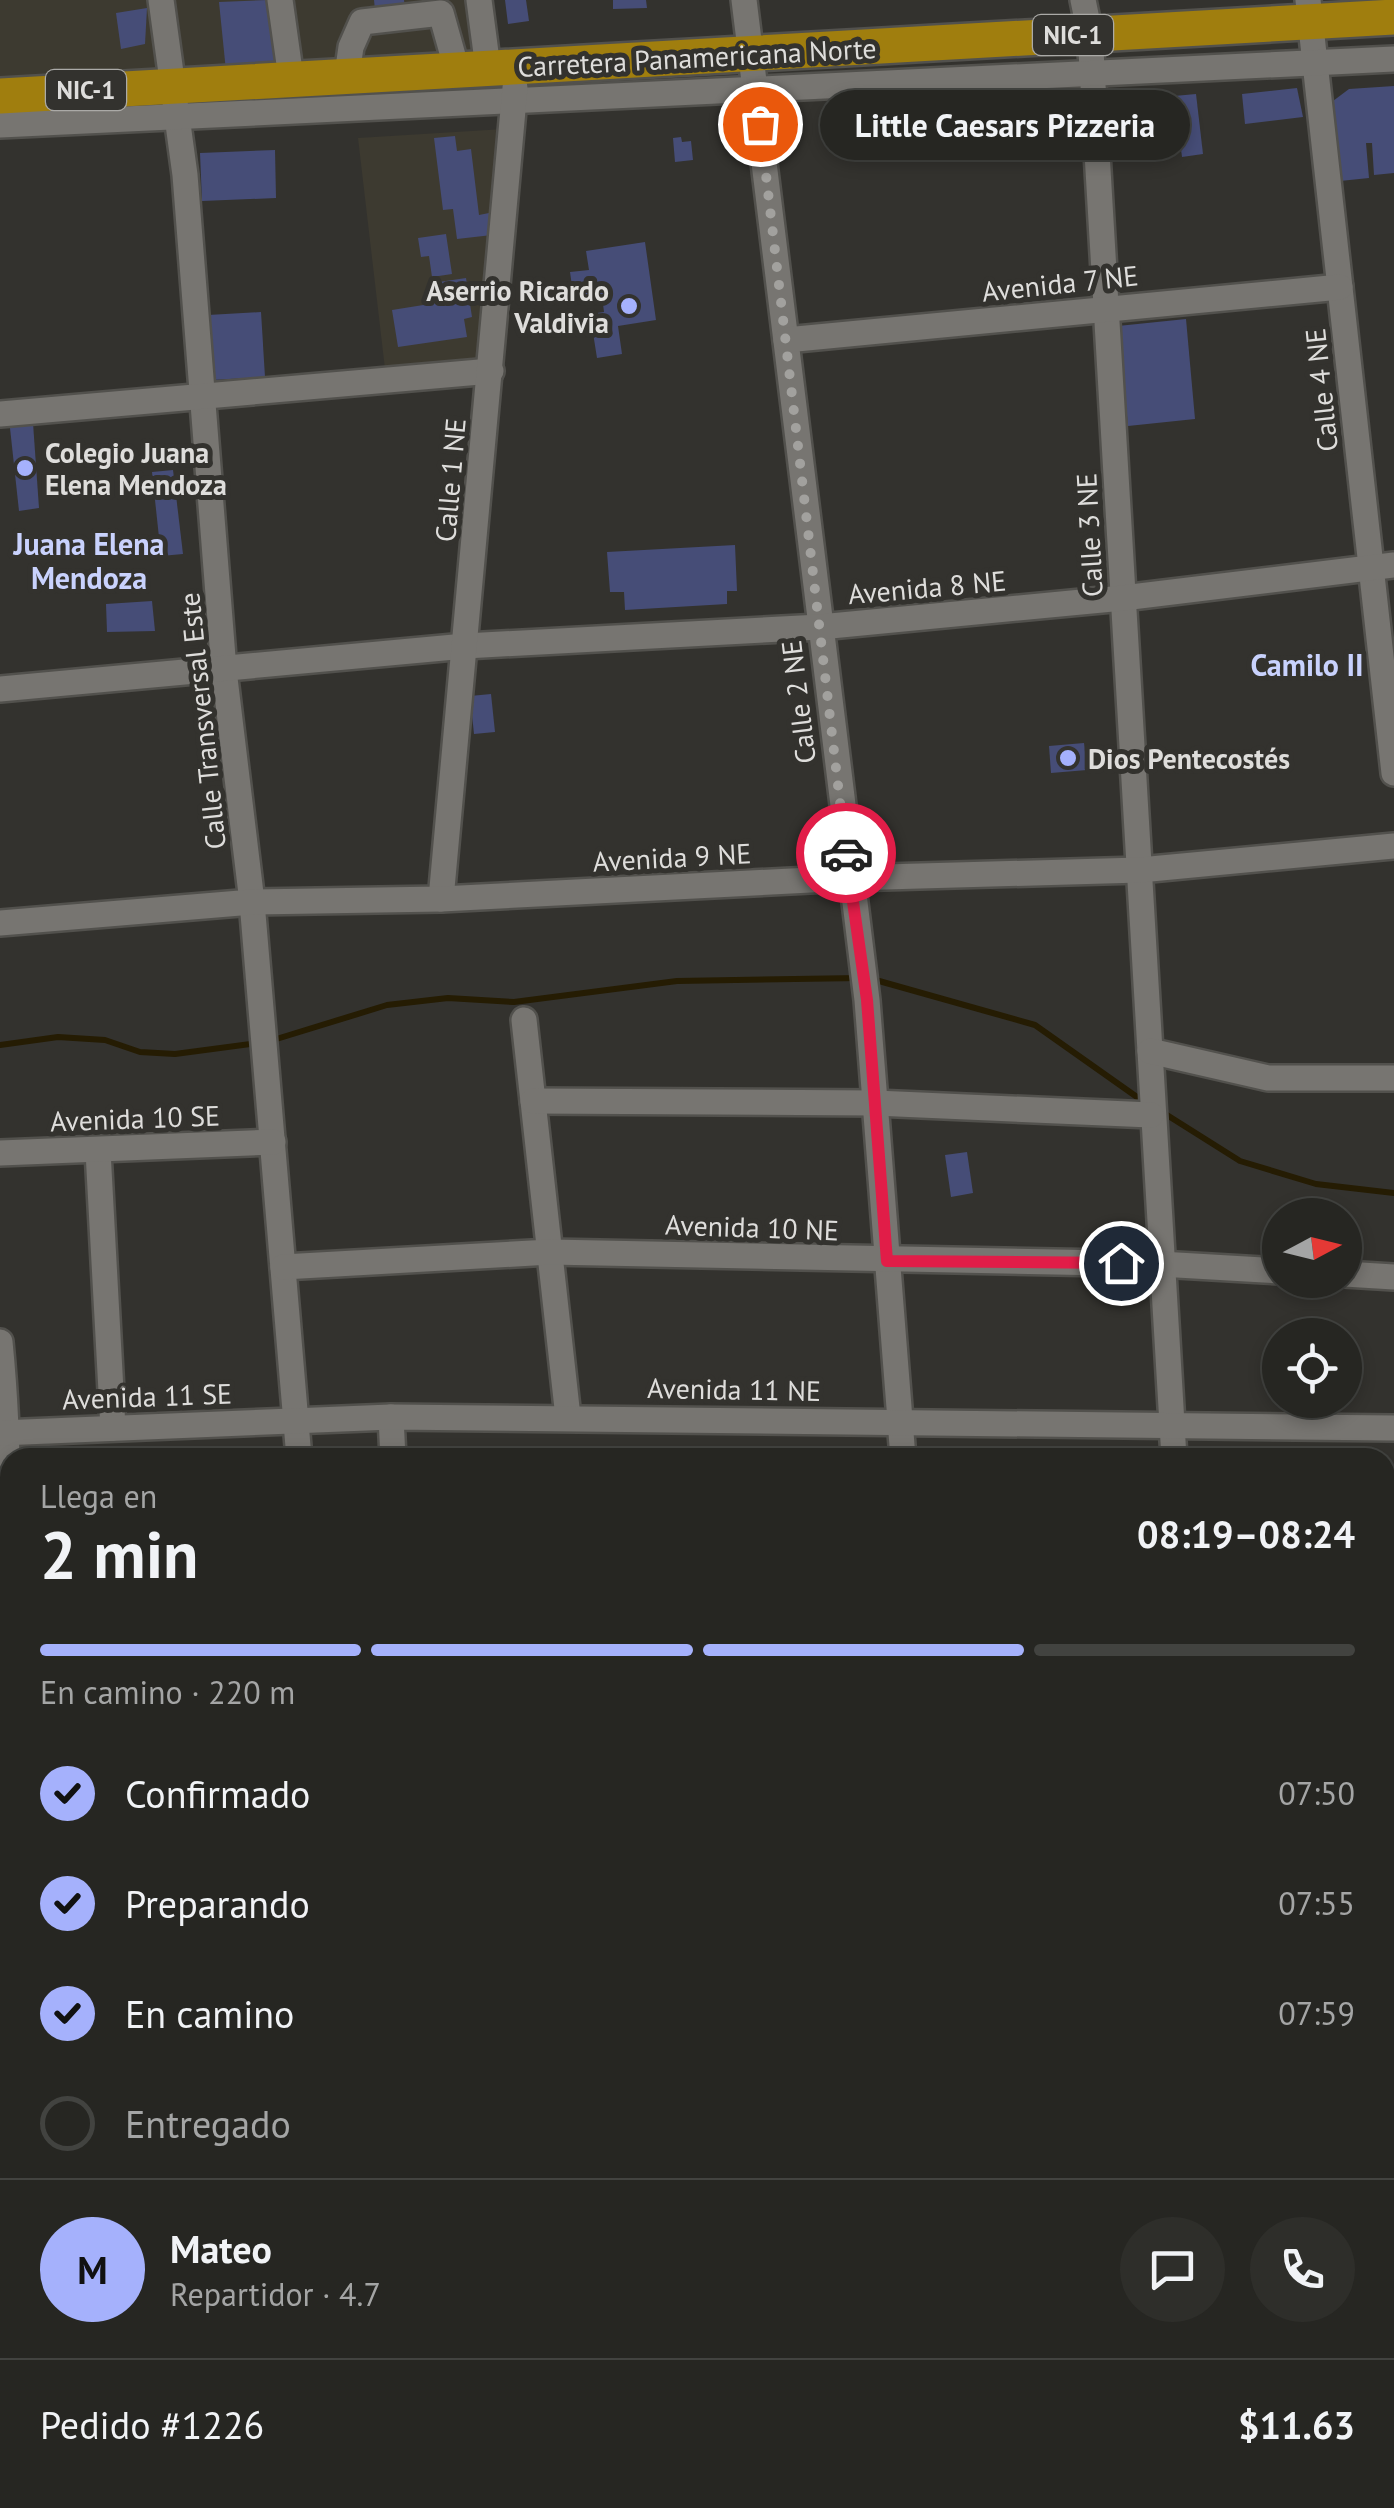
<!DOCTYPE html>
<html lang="es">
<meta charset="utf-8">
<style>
body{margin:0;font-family:"PT Sans",sans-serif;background:#2e2e2a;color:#f1f3f6;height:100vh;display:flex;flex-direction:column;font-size:38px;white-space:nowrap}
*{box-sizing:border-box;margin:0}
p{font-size:32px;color:#a4a5a5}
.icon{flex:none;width:55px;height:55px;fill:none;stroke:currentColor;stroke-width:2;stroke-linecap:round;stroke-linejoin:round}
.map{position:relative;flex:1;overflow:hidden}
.sheet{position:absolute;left:0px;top:1448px;width:1395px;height:1062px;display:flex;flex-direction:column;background:#262622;border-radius:30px 30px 0 0;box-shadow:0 5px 15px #0003,0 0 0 2px #424340}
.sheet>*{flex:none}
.needle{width:65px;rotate:83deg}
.buttons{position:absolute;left:1262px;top:1198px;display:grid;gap:20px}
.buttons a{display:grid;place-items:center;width:100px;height:100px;border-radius:50%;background:#262622;box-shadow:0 5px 15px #0003,0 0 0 2px #424340;font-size:50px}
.pin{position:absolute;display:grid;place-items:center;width:85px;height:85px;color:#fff;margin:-42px;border:5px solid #fff;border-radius:50%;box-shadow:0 2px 10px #0007}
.courier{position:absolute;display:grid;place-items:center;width:100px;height:100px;margin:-50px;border:8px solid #e11d48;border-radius:50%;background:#fff;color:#222;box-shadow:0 2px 12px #0007}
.bubble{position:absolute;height:70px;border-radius:35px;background:#262622;box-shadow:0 5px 15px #0003,0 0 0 2px #424340;font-size:32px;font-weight:800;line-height:70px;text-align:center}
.head em{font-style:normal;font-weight:800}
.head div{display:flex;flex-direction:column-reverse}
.head{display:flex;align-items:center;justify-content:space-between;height:170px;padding:0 40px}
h1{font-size:65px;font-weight:800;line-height:75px}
.bar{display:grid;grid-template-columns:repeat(4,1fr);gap:15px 10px;align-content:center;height:120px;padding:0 40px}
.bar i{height:12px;border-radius:8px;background:#424340}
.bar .selected{background:#a5b1fc}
.bar p{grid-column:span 4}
.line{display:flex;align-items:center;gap:25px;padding:0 40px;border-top:2px solid #424340}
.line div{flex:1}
.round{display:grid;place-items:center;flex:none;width:105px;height:105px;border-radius:52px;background:#2e2e2a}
ol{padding:0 40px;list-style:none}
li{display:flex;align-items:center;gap:30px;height:110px}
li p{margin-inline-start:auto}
li .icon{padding:10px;border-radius:50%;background:#a5b1fc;color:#111;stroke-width:4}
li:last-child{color:#a4a5a5}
li i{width:55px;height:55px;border:5px solid #424340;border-radius:50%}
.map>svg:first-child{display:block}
.built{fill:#3d3a30}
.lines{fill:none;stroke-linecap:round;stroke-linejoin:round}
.stream{stroke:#251c03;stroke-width:6}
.building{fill:#464d77}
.minor-casing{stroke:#52514d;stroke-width:30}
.highway-casing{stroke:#52514d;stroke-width:40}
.minor{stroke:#777571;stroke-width:25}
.highway{stroke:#a07e0e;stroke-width:35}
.done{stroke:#a2a19e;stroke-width:10;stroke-dasharray:0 18}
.route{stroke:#e11d48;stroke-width:12}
.poi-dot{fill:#a5b1fc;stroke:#33322e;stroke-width:4}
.labels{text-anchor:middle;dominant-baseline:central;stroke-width:10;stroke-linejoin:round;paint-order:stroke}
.shield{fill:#33322e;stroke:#abaaa7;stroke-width:2.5}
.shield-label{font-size:25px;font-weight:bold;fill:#dedddb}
.street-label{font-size:28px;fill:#dedddb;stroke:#33322e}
.poi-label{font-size:28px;font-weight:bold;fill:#dedddb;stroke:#33322e;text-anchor:start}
.neighbourhood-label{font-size:30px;font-weight:bold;fill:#c9d2fd;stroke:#33322e}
</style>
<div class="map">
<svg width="1394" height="2508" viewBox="0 0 1394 2508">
<rect width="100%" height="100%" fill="#33322e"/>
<!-- built -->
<g class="built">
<polygon points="0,0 479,0 488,68 0,98"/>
<polygon points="504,129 485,363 385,369 358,138"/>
</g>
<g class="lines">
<!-- stream -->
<g class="stream">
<polyline points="872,979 1035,1025 1144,1102"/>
<polyline points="270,1041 387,1005 448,998 514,1002 677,981 860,978"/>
<polyline points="0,1045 58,1037 105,1040 140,1052 175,1054 258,1043"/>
<polyline points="1159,1110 1240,1161 1316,1184 1394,1193"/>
</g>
</g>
<!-- building -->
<g class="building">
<polygon points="268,0 275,66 226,71 219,2"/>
<polygon points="374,0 404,0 406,15 376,19"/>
<polygon points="505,0 526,0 529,21 508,24"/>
<polygon points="613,0 646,0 647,8 613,9"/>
<polygon points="147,8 145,44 121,49 116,13"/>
<polygon points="1394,86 1394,173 1374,175 1372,143 1366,143 1369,178 1340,181 1333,101 1349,89"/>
<polygon points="1297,88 1303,117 1245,124 1242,94"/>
<polygon points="1196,94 1203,154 1182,157 1174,96"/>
<polygon points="1122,96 1125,124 1110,126 1107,98"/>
<polygon points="455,136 457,151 471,149 479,215 489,213 492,235 457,239 453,209 443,210 434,138"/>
<polygon points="681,137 682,142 691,141 693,160 675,162 673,138"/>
<polygon points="275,150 276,198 202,201 200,153"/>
<polygon points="446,234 452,274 432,277 429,256 421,257 418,238"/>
<polygon points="645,242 656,320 618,326 622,354 597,358 590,314 604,312 602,296 574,300 570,272 589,270 586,251"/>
<polygon points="466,278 472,317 464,319 467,337 398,347 392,310 442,302 439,282"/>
<polygon points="261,312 265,377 212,380 208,315"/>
<polygon points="1186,319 1195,419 1128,426 1118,326"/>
<polygon points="33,423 39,508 19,511 10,428"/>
<polygon points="173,470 183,554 161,556 152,472"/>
<polygon points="735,545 737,591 727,591 727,604 625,610 624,592 610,592 607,552"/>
<polygon points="152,601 155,631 107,632 106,604"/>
<polygon points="491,694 495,732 474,734 470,696"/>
<polygon points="1084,743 1087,770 1051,773 1049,746"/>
<polygon points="967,1152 973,1193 951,1197 945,1155"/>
</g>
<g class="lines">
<!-- minor casing -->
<g class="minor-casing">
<g id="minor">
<polyline points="161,0 185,175 224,670 252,902 299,1458"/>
<polyline points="280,0 291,78"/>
<polyline points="479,0 488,68"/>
<polyline points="744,0 867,1000 903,1458"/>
<polyline points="1083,0 1090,34 1174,1458"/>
<polyline points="1308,0 1394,773"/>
<polyline points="347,75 351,47 362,22 441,13 457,70"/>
<polyline points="0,125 1394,59"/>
<polyline points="786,340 1340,287"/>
<polyline points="0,414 491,371"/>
<polyline points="0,689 465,646 820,627 1123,598 1394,565"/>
<polyline points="441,899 515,88"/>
<polyline points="0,923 252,902 441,899 849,878 1140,870 1394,846"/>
<polyline points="524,1020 568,1417"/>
<polyline points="1150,1051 1268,1078 1394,1078"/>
<polyline points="533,1101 875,1103 1151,1115"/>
<polyline points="98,1151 113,1428"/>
<polyline points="0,1153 273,1142"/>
<polyline points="283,1267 550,1252 1160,1264 1280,1271"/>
<polyline points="1345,1274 1394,1277"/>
<path d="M0 1342C13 1472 7 1600 0 1731"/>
<polyline points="391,1417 393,1458"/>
<polyline points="0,1433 391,1417 1394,1428"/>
<polyline points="1385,1575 1394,1575"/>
<polyline points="1385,1722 1394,1722"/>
<polyline points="0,1765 10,1765"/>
<polyline points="1385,1865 1394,1865"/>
<polyline points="1385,2015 1394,2015"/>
<polyline points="0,2080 10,2079"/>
<polyline points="1385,2169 1394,2169"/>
<polyline points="1385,2329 1394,2328"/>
<polyline points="0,2398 10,2400"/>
<polyline points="1385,2473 1394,2472"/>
<polyline points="178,2500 226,2508"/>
<polyline points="393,2500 395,2508"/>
<polyline points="584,2500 585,2508"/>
<polyline points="737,2500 738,2508"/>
<polyline points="889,2508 951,2500"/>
</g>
</g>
<!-- highway casing -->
<g class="highway-casing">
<polyline id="highway" points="0,96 1394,17"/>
</g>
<!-- minor -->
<use href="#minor" class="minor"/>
<!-- highway -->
<use href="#highway" class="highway"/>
</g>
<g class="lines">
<!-- done -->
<polyline class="done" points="760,124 846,853"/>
<!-- route -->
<polyline class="route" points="846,853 867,1000 887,1261 1121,1263"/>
</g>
<!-- markers -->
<g class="poi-dot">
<circle cx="629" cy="306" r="10"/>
<circle cx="25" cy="468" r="10"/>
<circle cx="1068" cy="758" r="10"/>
</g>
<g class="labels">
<!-- shield labels -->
<g class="shield">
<rect x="1033" y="15" width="80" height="40" rx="8"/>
<rect x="46" y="70" width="80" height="40" rx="8"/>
</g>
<g class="shield-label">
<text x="1073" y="35">NIC-1</text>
<text x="86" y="90">NIC-1</text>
</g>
<!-- street labels -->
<g class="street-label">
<text transform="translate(697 57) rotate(-3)">Carretera Panamericana Norte</text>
<text transform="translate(1060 283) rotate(-6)">Avenida 7 NE</text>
<text transform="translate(1321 390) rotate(-96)">Calle 4 NE</text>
<text transform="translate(450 480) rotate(-85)">Calle 1 NE</text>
<text transform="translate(1089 535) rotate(-93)">Calle 3 NE</text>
<text transform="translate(927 587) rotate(-5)">Avenida 8 NE</text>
<text transform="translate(798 702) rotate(-97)">Calle 2 NE</text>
<text transform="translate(202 721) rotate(-96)">Calle Transversal Este</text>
<text transform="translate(672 857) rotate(-3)">Avenida 9 NE</text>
<text transform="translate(135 1118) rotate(-2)">Avenida 10 SE</text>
<text transform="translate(752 1227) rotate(2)">Avenida 10 NE</text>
<text transform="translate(734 1389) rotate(1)">Avenida 11 NE</text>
<text transform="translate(147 1396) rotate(-2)">Avenida 11 SE</text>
</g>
<!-- poi labels -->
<g class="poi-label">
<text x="609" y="290" text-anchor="end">Aserrio Ricardo<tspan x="609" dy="32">Valdivia</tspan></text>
<text x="45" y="452">Colegio Juana<tspan x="45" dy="32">Elena Mendoza</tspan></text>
<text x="1088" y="758">Dios Pentecostés</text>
</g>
<!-- neighbourhood labels -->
<g class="neighbourhood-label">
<text x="89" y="543">Juana Elena<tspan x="89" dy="34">Mendoza</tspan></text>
<text x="1307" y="664">Camilo II</text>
</g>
</g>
</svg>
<div class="buttons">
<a><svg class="needle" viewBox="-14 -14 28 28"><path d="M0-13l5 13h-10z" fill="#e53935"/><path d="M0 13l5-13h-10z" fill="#a4a5a5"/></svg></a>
<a><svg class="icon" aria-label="locate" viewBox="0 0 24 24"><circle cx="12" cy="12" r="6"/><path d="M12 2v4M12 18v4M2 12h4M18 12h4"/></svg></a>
</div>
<div class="pin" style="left:760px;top:124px;background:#ea580c"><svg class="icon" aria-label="bag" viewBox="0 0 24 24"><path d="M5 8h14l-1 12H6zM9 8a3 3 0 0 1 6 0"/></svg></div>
<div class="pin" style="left:1121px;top:1263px;background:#1f2937"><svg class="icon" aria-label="home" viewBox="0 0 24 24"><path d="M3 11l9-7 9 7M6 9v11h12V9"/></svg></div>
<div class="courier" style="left:846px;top:853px"><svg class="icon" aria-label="car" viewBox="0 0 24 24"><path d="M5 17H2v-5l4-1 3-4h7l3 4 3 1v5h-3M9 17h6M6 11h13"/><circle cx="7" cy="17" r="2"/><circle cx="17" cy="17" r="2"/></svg></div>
<div class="bubble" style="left:820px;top:90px;width:370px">Little Caesars Pizzeria</div>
<section class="sheet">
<div class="head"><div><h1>2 min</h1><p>Llega en</p></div><em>08:19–08:24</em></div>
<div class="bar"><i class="selected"></i><i class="selected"></i><i class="selected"></i><i></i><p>En camino · 220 m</p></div>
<ol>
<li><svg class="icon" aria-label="check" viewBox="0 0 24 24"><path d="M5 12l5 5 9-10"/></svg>Confirmado<p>07:50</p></li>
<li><svg class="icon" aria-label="check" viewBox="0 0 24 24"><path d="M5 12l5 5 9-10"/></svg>Preparando<p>07:55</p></li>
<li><svg class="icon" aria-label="check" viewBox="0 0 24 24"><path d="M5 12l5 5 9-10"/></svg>En camino<p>07:59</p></li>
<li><i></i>Entregado</li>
</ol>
<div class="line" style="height:180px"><b class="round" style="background:#a5b1fc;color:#111">M</b><div><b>Mateo</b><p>Repartidor · 4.7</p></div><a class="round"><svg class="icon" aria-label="chat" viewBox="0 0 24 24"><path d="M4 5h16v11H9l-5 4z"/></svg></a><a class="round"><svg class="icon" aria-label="phone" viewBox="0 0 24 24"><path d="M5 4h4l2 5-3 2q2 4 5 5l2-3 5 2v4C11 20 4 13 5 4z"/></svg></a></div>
<div class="line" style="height:130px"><div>Pedido #1226</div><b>$11.63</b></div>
</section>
</div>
